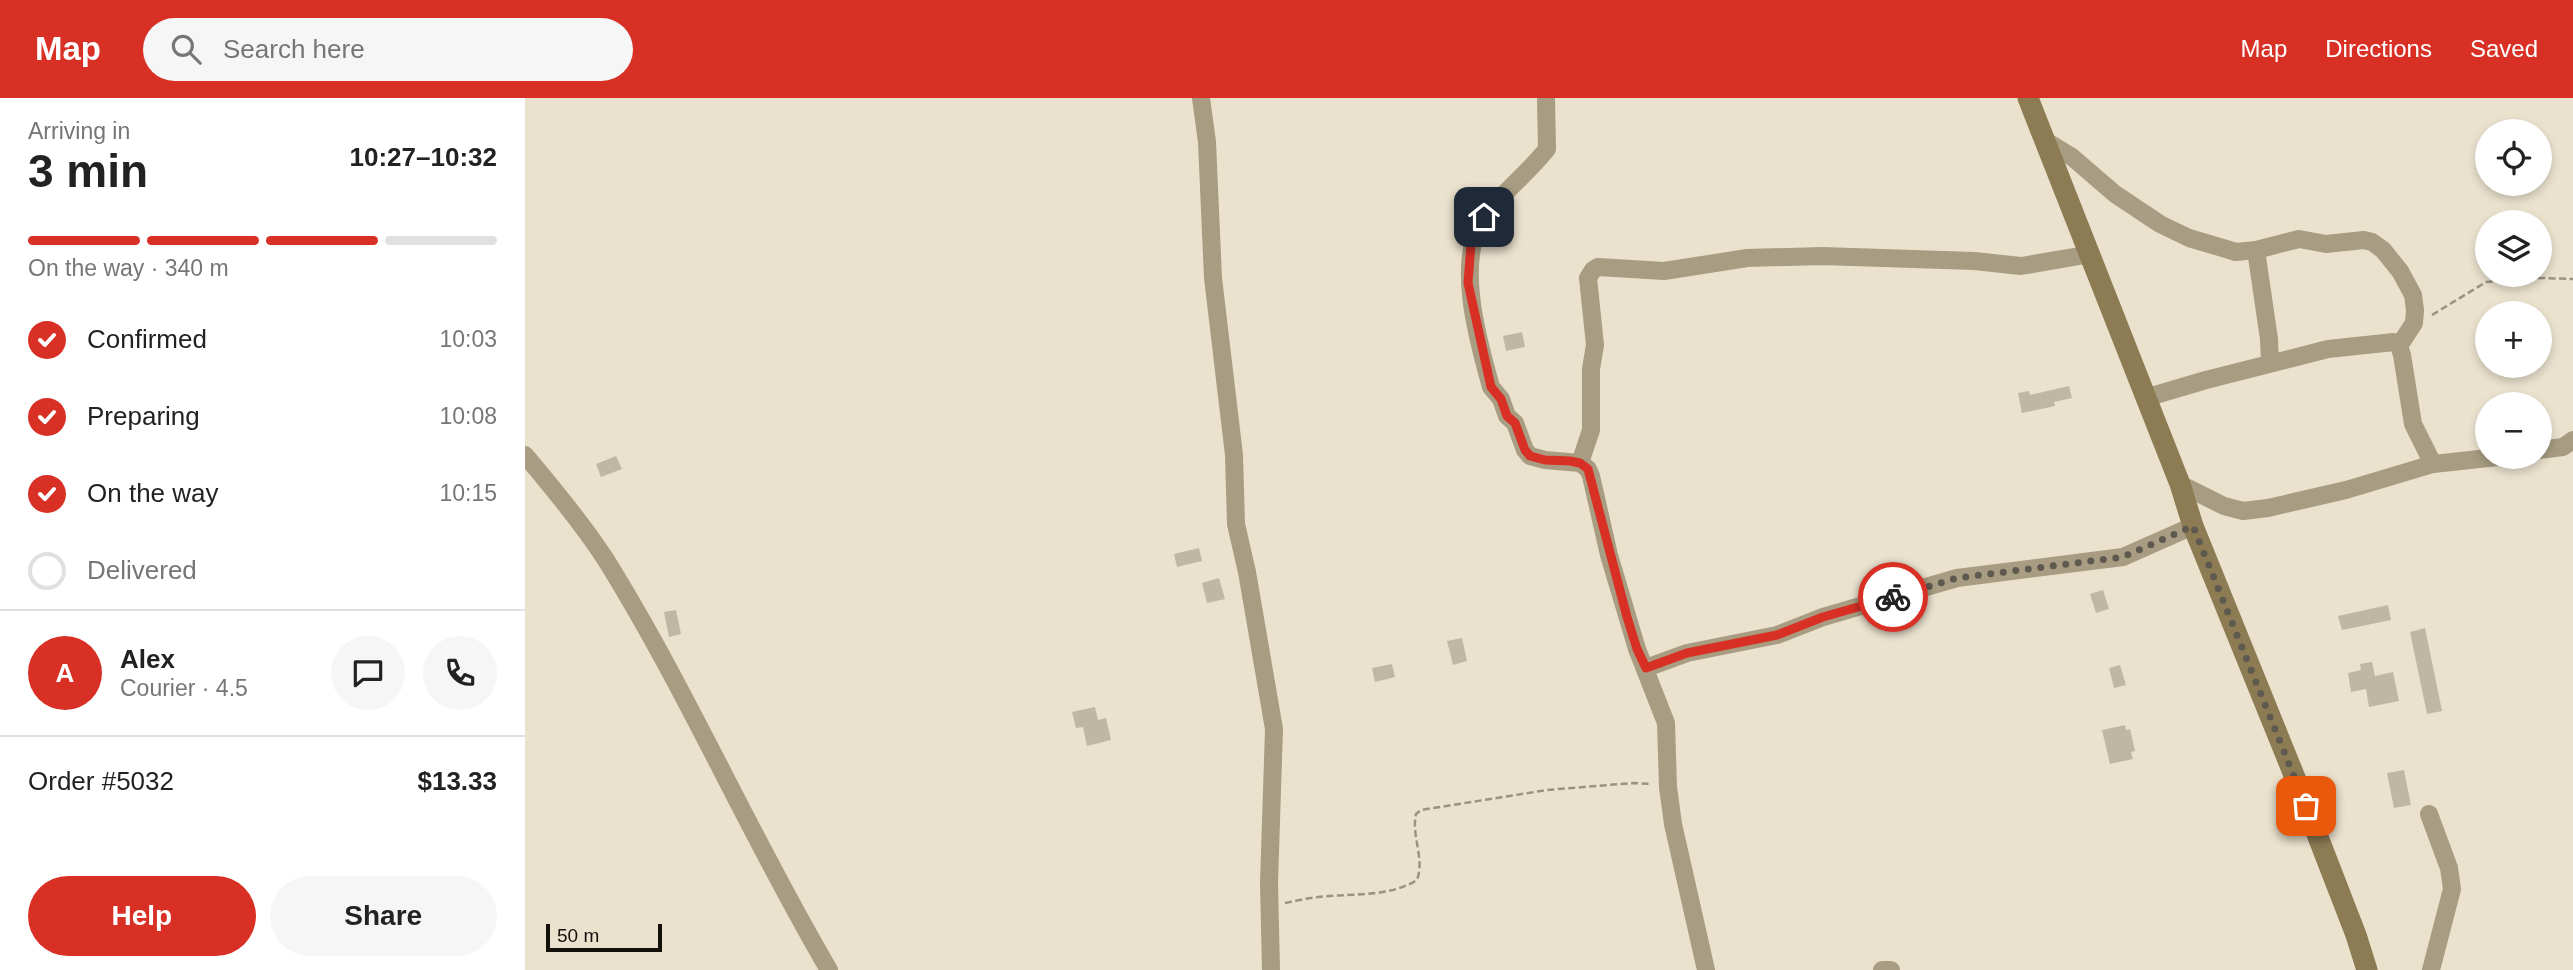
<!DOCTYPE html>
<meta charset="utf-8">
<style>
body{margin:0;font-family:Helvetica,sans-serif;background:#f6f6f6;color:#222;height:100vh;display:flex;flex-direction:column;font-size:26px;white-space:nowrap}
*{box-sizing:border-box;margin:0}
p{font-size:23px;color:#767676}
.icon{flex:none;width:38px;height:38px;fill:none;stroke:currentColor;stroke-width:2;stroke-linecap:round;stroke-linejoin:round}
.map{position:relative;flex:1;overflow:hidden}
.panel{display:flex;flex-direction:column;background:#fff;width:525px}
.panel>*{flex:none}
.buttons{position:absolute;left:1950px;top:21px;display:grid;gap:14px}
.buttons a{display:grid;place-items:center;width:77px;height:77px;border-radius:50%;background:#fff;box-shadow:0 4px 10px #0003;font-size:35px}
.scale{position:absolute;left:21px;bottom:18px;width:116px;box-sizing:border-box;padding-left:7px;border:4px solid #14110a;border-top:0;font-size:19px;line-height:24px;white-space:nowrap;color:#14110a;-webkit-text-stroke:5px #ebe2ce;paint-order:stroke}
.pin{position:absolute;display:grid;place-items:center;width:60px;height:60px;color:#fff;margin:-30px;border-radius:14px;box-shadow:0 4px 10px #0006}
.courier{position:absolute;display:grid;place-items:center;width:70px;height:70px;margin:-35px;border:5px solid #d93025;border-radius:50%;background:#fff;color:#222;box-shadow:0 2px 9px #0007}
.overview em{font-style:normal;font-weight:700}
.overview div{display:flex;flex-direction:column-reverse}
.overview{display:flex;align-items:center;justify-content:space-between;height:119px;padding:0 28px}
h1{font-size:46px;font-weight:700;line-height:52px}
.bar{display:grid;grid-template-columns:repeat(4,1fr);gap:10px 7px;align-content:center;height:84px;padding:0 28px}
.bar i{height:9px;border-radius:5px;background:#e0e0e0}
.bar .on{background:#d93025}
.bar p{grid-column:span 4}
.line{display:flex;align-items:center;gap:18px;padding:0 28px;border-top:2px solid #e0e0e0}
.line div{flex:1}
.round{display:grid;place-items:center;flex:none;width:74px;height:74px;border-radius:37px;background:#f6f6f6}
ol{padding:0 28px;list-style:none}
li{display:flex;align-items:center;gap:21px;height:77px}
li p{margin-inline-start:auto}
li .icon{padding:7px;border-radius:50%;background:#d93025;color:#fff;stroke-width:4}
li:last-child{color:#767676}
li i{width:38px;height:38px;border:4px solid #e0e0e0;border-radius:50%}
.primary-button{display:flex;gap:14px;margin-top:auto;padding:14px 28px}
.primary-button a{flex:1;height:80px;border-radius:42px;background:#d93025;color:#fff;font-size:28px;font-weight:700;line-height:80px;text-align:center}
.primary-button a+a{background:#f6f6f6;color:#222}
header{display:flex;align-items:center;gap:42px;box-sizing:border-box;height:98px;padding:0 35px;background:#d93025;color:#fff}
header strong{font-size:33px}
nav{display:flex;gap:38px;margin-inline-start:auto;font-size:24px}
.search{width:490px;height:63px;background:#f6f6f6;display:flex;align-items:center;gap:18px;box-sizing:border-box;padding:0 24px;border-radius:38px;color:#767676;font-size:26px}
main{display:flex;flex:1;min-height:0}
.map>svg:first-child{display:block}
.building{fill:#bfb7a3}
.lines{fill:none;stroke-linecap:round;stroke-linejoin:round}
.path{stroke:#999283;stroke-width:2.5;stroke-dasharray:7 3.5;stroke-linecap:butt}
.minor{stroke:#a89d82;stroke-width:18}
.secondary{stroke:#8c7b53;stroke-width:21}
.done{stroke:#5f5a4f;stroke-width:7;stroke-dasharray:0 12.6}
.route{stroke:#d93025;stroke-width:9}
</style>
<header>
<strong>Map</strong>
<div class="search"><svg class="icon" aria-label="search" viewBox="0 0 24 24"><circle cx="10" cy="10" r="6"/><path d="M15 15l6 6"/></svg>Search here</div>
<nav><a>Map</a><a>Directions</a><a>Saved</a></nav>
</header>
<main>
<section class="panel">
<div class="overview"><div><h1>3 min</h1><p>Arriving in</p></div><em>10:27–10:32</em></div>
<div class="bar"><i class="on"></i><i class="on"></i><i class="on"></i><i></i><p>On the way · 340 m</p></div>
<ol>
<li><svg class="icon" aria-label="check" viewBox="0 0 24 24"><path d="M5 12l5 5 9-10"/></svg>Confirmed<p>10:03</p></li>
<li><svg class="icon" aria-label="check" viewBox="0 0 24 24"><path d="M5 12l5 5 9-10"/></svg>Preparing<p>10:08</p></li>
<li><svg class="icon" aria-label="check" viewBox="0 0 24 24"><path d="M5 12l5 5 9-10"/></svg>On the way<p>10:15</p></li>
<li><i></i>Delivered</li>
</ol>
<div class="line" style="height:126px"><b class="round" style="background:#d93025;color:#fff">A</b><div><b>Alex</b><p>Courier · 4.5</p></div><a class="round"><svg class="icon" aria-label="chat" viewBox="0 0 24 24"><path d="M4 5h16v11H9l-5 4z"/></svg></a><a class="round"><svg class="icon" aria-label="phone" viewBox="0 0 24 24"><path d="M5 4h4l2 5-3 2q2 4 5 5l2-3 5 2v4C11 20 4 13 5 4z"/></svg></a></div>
<div class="line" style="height:91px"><div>Order #5032</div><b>$13.33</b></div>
<div class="primary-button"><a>Help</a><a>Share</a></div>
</section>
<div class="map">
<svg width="2048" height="872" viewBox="0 0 2048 872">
<rect width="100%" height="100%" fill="#ebe2ce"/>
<!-- building -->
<g class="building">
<polygon points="997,234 1000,249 981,253 978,238"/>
<polygon points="1544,288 1547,300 1529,304 1530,308 1497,315 1493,295 1504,293 1505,297"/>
<polygon points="91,358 97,371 76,379 71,366"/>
<polygon points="674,450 677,463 652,469 649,456"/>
<polygon points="694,480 700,501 682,505 677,485"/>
<polygon points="1578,492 1584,511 1571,515 1565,496"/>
<polygon points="1863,507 1866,522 1817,532 1813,518"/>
<polygon points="151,512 156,536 144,539 139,514"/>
<polygon points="1900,530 1917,613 1902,616 1885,534"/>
<polygon points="937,540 942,563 928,567 922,543"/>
<polygon points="1847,564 1850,578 1868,574 1874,603 1844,609 1841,591 1826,594 1823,575 1836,572 1835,566"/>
<polygon points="867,566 870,579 850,584 847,570"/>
<polygon points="1595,567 1601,587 1589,590 1584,570"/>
<polygon points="570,609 573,622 581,620 586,642 562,648 558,629 551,630 547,614"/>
<polygon points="1600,627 1601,632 1605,631 1610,653 1606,654 1608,661 1585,666 1577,632"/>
<polygon points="1879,672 1886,707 1869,710 1862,675"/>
</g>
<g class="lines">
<!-- path -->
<g class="path">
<polyline points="1907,217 1961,184 2018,180 2048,181"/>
<path d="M760 805C771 803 782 800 793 799 826 795 863 800 892 782 900 759 886 739 891 716L896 712 1022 692 1108 685 1126 686"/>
</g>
<!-- minor -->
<g class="minor">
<polyline points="676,0 682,44 688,180 709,357 711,426 722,474 749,631 744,785 746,872"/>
<path d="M1021 0 1022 51C1003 75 978 94 960 118 929 160 953 243 966 289L976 301 982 318 990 325 1000 352 1005 358 1020 362 1055 365 1063 371 1066 378 1084 457 1112 551 1141 625 1143 689 1148 726 1181 872"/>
<polyline points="1519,42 1547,59 1590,96 1635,126 1664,140 1711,154 1731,152 1774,141 1801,146 1839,142 1847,144 1858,152 1875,173 1888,197 1890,212 1889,225 1874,248"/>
<polyline points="1731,152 1744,241 1745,265"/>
<polyline points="1620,300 1681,282 1803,251 1869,244 1874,248 1877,257 1888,326 1908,366"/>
<polyline points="2014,352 2038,349 2048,342"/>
<path d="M0 357C28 390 57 425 81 462 163 594 225 738 304 872"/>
<polyline points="1055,365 1066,332 1066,271 1070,247 1063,180 1068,172 1073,169 1139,173 1222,160 1297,158 1449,163 1496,168 1566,156"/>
<polyline points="1655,386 1699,408 1718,413 1743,410 1821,392 1908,366 1973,359"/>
<polyline points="1121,570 1162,555 1252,537 1298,519 1432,480 1598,459 1668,428"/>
<polyline points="1904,716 1924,770 1927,791 1906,872"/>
<polyline points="1357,872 1366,872"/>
</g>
<!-- secondary -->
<polyline class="secondary" points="1503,0 1655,386 1668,428 1771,682 1831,837 1842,872"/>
</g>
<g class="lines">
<!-- done -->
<polyline class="done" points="1368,499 1432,480 1598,459 1668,428 1781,708"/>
<!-- route -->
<polyline class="route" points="959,119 946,146 943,185 966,289 976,301 982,318 990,325 1000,352 1005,358 1020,362 1045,363 1055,365 1063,371 1102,519 1112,551 1121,570 1162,555 1252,537 1298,519 1368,499"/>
</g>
</svg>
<div class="buttons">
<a><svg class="icon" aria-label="locate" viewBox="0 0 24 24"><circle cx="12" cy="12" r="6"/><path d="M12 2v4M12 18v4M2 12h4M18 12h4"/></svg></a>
<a><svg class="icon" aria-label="layers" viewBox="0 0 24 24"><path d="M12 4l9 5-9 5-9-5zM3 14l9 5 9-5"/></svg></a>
<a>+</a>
<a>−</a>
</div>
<div class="scale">50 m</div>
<div class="pin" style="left:1781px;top:708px;background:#ea580c"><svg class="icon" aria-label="bag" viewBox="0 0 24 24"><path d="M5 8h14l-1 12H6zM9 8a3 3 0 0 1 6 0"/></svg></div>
<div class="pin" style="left:959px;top:119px;background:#1f2937"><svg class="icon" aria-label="home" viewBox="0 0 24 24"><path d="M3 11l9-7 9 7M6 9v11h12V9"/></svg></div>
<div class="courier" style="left:1368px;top:499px"><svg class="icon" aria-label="bike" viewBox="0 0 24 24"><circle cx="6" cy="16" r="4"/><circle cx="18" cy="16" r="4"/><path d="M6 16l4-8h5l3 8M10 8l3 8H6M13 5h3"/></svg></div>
</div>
</main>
